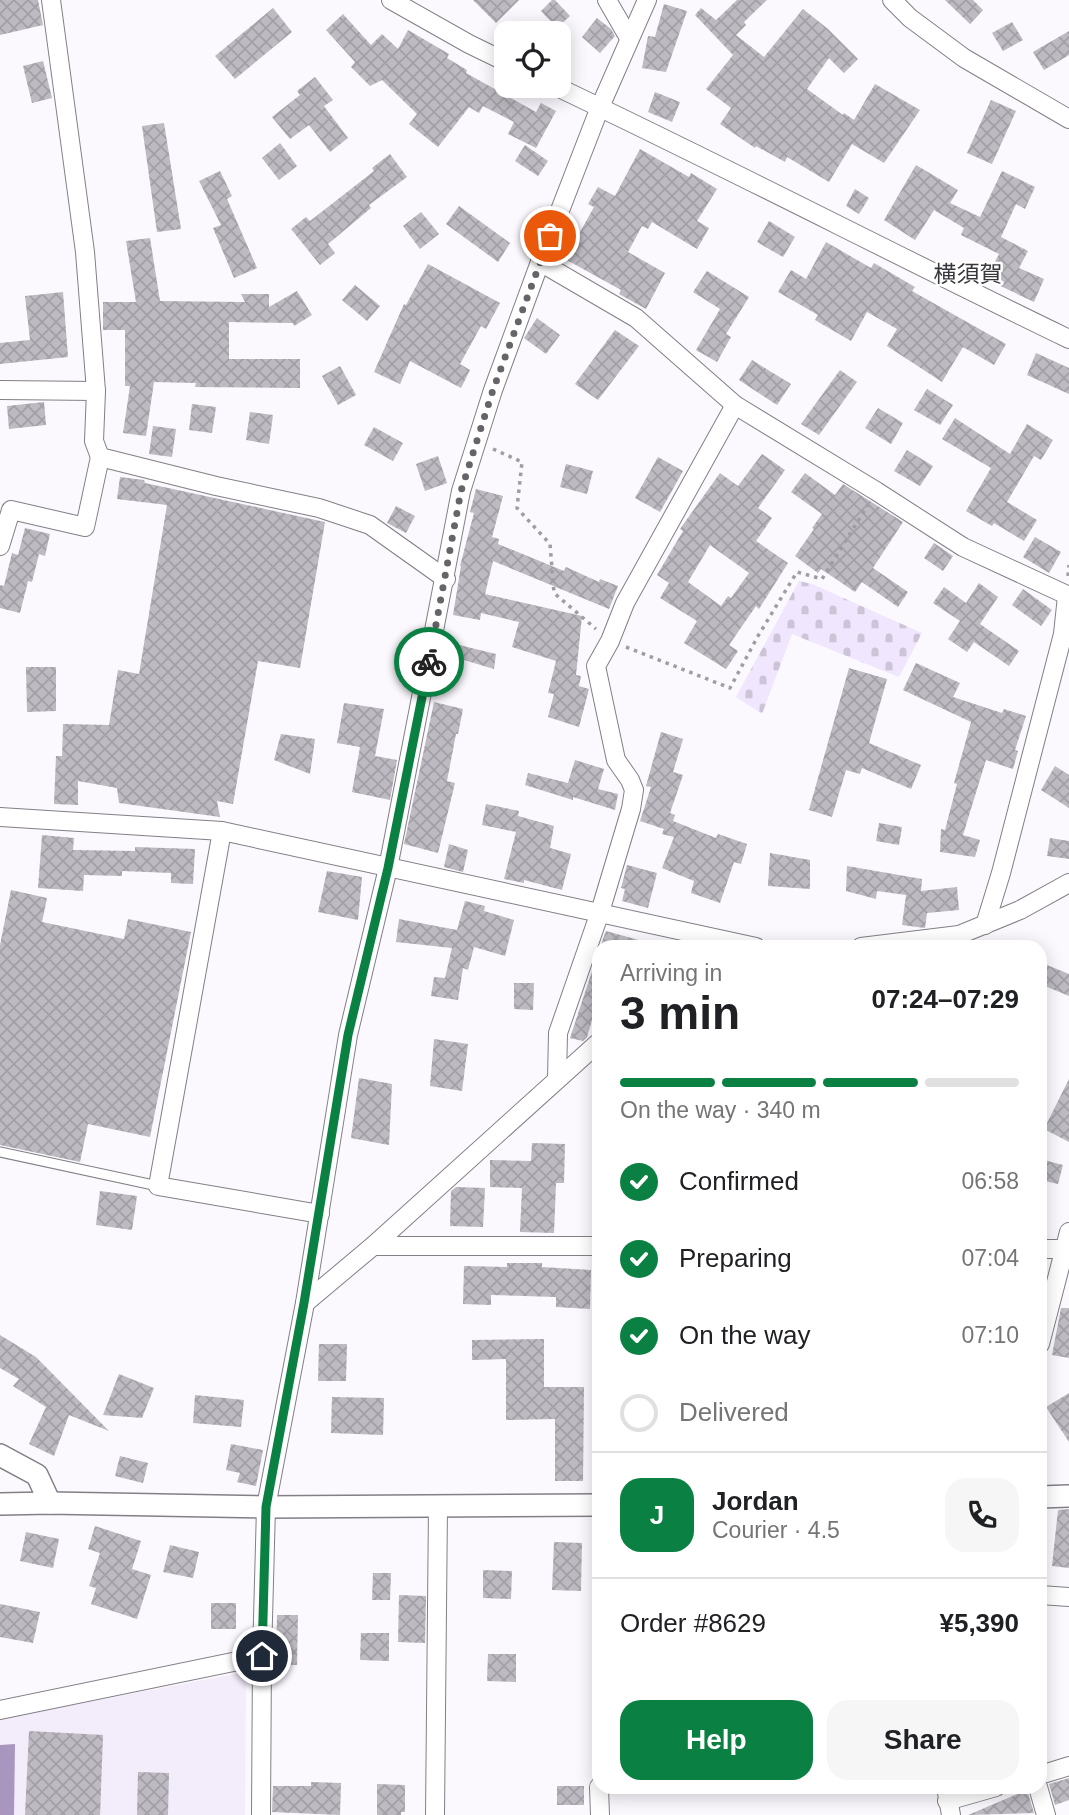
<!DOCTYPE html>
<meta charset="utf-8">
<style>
body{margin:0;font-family:Helvetica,"Noto Sans JP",sans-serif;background:#f6f6f6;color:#202124;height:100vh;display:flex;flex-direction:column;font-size:26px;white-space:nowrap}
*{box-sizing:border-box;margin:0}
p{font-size:23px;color:#757577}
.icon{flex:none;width:38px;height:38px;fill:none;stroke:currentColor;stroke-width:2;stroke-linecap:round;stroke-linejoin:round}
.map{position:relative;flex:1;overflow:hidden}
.side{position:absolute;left:592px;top:940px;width:455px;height:854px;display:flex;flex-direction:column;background:#fff;border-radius:21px;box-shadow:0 4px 18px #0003}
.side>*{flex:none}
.tools{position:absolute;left:494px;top:21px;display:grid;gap:14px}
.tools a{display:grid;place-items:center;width:77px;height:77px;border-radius:14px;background:#fff;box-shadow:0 4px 18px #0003;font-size:35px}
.pin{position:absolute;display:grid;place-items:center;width:60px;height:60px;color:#fff;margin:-30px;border:4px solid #fff;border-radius:50%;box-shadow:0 2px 7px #0007}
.courier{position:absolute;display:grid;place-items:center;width:70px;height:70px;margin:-35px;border:5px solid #0b8043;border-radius:50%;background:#fff;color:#222;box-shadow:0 2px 9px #0007}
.overview em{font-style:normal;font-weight:700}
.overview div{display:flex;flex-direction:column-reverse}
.overview{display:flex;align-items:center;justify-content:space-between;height:119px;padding:0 28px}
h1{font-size:46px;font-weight:700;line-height:52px}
.bar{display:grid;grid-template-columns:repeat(4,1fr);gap:10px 7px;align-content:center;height:84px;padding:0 28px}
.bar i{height:9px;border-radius:5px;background:#e0e0e0}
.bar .selected{background:#0b8043}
.bar p{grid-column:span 4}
.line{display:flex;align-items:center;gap:18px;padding:0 28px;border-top:2px solid #e0e0e0}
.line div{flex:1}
.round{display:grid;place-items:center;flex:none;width:74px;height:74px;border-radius:21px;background:#f6f6f6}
ol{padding:0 28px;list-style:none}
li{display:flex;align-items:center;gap:21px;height:77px}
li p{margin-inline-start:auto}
li .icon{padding:7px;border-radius:50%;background:#0b8043;color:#fff;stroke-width:4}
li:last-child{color:#757577}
li i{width:38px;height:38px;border:4px solid #e0e0e0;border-radius:50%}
.button{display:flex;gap:14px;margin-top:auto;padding:14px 28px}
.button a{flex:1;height:80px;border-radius:21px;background:#0b8043;color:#fff;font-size:28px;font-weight:700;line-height:80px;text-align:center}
.button a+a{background:#f6f6f6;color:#202124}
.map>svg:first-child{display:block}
.built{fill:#f3ecfb}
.cemetery{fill:url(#cemetery-stones)}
.water{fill:#a996bf}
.building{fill:url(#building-cross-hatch);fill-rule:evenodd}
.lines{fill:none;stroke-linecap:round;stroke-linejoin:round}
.service-casing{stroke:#827f86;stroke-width:11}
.minor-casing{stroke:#827f86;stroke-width:20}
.tertiary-casing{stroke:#827f86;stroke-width:24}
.path{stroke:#9f9da2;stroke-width:3.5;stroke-dasharray:3.5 5;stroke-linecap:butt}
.service{stroke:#fff;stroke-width:9}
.minor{stroke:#fff;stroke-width:18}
.tertiary{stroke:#fff;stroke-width:21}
.done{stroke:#666468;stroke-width:7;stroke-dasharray:0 12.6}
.route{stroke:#0b8043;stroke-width:9}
.labels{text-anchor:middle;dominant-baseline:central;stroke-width:5;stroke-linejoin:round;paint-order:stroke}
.neighbourhood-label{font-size:23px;fill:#39373d;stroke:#fff}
</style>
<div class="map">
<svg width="1069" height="1815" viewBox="0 0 1069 1815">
<defs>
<pattern id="cemetery-stones" width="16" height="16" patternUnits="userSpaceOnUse" patternTransform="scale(1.75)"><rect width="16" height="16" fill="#f0e6fd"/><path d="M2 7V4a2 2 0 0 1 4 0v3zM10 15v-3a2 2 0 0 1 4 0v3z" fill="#cdc4d8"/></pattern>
<pattern id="building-cross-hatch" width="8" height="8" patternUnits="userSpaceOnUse" patternTransform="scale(1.75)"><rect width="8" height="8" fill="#bdbac2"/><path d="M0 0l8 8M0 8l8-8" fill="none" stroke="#a29fa6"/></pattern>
</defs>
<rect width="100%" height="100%" fill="#fbf8fe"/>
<!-- built -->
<polygon class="built" points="246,1672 245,1815 0,1815 0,1719"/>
<!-- cemetery -->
<polygon class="cemetery" points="799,581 812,584 922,633 899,677 792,634 762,714 736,697"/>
<!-- water -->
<polygon class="water" points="15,1744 14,1815 0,1815 0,1745"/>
<!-- building -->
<g class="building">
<polygon points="0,0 38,0 43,25 0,35"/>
<polygon points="473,0 519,0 496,23"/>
<polygon points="552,0 555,0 570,16 557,28 541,11"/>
<polygon points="737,0 767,0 744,22 746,25 736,35 764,57 803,9 828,29 858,59 844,73 829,58 807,89 843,115 844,113 854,120 875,84 920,110 884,163 852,144 829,182 787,157 785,162 756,146 755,148 720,124 731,108 706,89 733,55 695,15 701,8 716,20"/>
<polygon points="945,0 973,0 983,10 970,24"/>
<polygon points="664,4 687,11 666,72 642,68 648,36 655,37"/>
<polygon points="273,8 292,32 235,79 215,56"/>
<polygon points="343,14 371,45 382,34 398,49 408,30 449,54 447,58 467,70 466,73 536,112 541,103 556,111 536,148 508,134 514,122 483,106 479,113 469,107 438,147 409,124 417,114 382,80 370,86 351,67 355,62 326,30"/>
<polygon points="597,18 611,29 615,36 600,53 582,37"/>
<polygon points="1012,22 1023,40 1003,51 992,33"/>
<polygon points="1069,31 1069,55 1044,70 1033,52"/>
<polygon points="43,61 52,98 32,103 23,66"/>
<polygon points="315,77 333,100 324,106 348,138 330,152 309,125 290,139 272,117 300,95 297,91"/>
<polygon points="655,92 680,102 672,122 648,112"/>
<polygon points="991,100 1016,111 992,164 967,153"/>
<polygon points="164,123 181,229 157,232 142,126"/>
<polygon points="280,143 297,166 279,180 262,158"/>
<polygon points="525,145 548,161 538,176 515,161"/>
<polygon points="640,149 689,177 691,173 717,189 697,221 709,228 697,249 652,222 648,229 642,226 628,252 665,273 646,309 619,294 621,290 565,259 594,207 588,204 598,187 615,196"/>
<polygon points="390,154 407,177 369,205 371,208 328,244 335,253 320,265 291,229 306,217 310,221 374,171 372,168"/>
<polygon points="916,165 958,190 950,203 980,217 1002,171 1035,187 1025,209 1016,204 1001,237 1028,251 1019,268 1044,279 1034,302 986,279 999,254 961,235 964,228 934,210 915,240 884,220"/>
<polygon points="220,171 232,196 227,199 257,268 234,278 213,228 221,225 199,181"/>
<polygon points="855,189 869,198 859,214 846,206"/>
<polygon points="459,206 510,243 498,262 446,224"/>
<polygon points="421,212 439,234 420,249 403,226"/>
<polygon points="769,221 795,237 783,257 757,242"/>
<polygon points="150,238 160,301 245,302 241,294 269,294 269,307 297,291 312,315 294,326 293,323 229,322 229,359 300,359 300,388 195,387 196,383 154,382 146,436 123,433 130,386 125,386 125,330 103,330 103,302 136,302 126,241"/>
<polygon points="826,242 871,268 874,263 915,287 912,291 1006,344 994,365 963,347 942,382 887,346 897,329 867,312 851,341 815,320 818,315 778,292 791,270 806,279"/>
<polygon points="428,264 500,303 486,329 481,326 460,364 470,370 461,388 410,361 400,384 374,372 404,304 406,305"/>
<polygon points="707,271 749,297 726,334 731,337 717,362 696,350 720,309 693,292"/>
<polygon points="355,285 380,306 367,321 342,300"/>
<polygon points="63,292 68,357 0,364 0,343 30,340 25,296"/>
<polygon points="537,318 560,335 546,354 524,338"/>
<polygon points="615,330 639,346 598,400 575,384"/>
<polygon points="1036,353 1069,368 1069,394 1027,375"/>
<polygon points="752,360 791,384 777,405 739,380"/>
<polygon points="340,366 356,395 338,405 322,376"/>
<polygon points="840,370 857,382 819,435 801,424"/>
<polygon points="927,389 953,405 940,425 914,410"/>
<polygon points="44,402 46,425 9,429 7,406"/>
<polygon points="192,404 216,407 212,433 189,430"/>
<polygon points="878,408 903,423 891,444 865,428"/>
<polygon points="250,412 273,415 269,444 246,440"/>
<polygon points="955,418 1010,454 1027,424 1053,440 1041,460 1034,456 1007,502 1037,520 1024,541 994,523 992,526 966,511 991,468 942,439"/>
<polygon points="153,426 176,429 172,457 149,454"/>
<polygon points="374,427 403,443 393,461 364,445"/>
<polygon points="907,450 933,466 920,486 894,471"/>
<path d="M762 454 785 470 758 508 772 518 756 541 788 563 759 609 756 606 729 645 738 651 726 669 684 643 697 621 660 598 669 583 657 575 683 531 680 529 720 473 738 486ZM710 545 749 573 731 598 728 596 721 606 688 582Z"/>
<polygon points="438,456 447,483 425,491 416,464"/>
<polygon points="658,457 683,471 660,512 635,498"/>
<polygon points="566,464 593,471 587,494 560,487"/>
<polygon points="805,473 835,495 843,484 903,522 873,568 908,592 898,607 862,582 855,592 821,569 818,573 795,556 814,529 812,528 822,514 791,492"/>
<polygon points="120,477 144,480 145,483 325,522 300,668 258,661 233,804 217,801 220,817 119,803 117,788 78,781 78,805 54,804 56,756 62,756 63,724 109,725 118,670 139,674 167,505 117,499"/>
<polygon points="476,489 503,496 492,537 499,539 498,544 564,571 566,567 599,582 600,579 618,586 609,609 493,561 485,594 582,616 576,675 581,676 579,686 589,689 579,727 548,717 554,694 548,693 556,661 512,647 519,622 481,613 480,620 453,615 461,566 460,566 474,513 470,512"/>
<polygon points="396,506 415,516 406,533 387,523"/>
<polygon points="25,528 50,534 45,556 39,554 32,582 28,581 20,613 0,608 0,585 4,586 12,553 18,555"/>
<polygon points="1035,537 1061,552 1049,573 1023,557"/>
<polygon points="934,543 953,556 943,571 924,558"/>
<polygon points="979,583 998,597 980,624 1019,651 1009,666 974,642 967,652 948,639 960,621 933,603 944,587 966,603"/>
<polygon points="1023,589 1052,610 1041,626 1012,605"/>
<polygon points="447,642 496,654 494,669 444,654"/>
<polygon points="916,663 960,683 953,697 1002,713 1004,709 1026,716 1015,750 1018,751 1013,769 986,760 963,835 980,840 975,857 940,852 941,829 945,830 957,784 954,783 971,722 903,690"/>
<polygon points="26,667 56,667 56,711 27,712"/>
<polygon points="849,668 887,679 869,743 921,765 911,789 862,768 860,774 846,770 832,817 809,810"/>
<polygon points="434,702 463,709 458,734 456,734 447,781 455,783 438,853 404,844"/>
<polygon points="344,703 384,709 375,756 397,760 390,800 352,792 360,747 337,743"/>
<polygon points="661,732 683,739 673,772 683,775 670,813 675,815 673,821 716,838 718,834 747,844 741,864 734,862 720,903 691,893 694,881 662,868 674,837 662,834 664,829 640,821 651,787 646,786"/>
<polygon points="281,734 315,739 310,774 274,760"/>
<polygon points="575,760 604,769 598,789 618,794 615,810 573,797 573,800 525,785 528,773 568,783"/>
<polygon points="1055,766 1069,775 1069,808 1041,790"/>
<polygon points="486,804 519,811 518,816 554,826 550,848 571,854 562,890 524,880 524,883 504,879 516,832 482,825"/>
<polygon points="879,823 902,827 899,845 876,841"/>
<polygon points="42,835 74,838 73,850 135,851 135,847 195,849 193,884 171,883 171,873 122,871 122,876 84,875 83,891 38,888"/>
<polygon points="1050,838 1069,841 1069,859 1047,856"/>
<polygon points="449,844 468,850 463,872 444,867"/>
<polygon points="770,853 810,860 810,889 768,886"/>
<polygon points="627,865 657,873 648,908 622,901 625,889 621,888"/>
<polygon points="847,866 922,879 921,891 957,887 959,910 927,913 925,928 902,925 906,895 877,891 876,899 846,891"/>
<polygon points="327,871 362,877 358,920 318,912"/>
<polygon points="11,890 47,898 42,922 124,939 128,919 191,932 150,1137 88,1124 80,1162 0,1145 0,945"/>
<polygon points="465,901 485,906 484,911 514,920 505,956 474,947 468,970 463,968 458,1000 431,996 434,977 445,978 452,948 396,942 399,919 457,930"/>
<polygon points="606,931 646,942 645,947 600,947"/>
<polygon points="598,953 598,1017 593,1017 587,1037 583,1041 570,1038"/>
<polygon points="1047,965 1069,974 1069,996 1040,984"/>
<polygon points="514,983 534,983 533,1010 514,1009"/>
<polygon points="434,1039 468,1044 462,1091 430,1086"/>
<polygon points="359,1078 392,1084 389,1145 351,1138"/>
<polygon points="1069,1079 1069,1142 1044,1129"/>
<polygon points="532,1143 565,1144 564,1183 556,1183 554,1233 520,1232 522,1188 490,1187 490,1160 531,1161"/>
<polygon points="1040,1159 1063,1165 1058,1184 1040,1180"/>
<polygon points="456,1187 485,1188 483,1227 450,1226 451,1191"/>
<polygon points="100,1191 137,1196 132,1230 96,1225"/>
<polygon points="507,1263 542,1263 542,1267 591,1270 590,1309 556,1307 556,1297 491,1295 491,1305 463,1304 464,1266 507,1267"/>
<polygon points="1061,1308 1069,1308 1069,1358 1052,1355"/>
<polygon points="0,1335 36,1357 109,1431 69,1415 54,1456 29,1444 46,1407 13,1386 19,1379 0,1368"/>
<polygon points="544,1339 544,1387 584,1387 583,1481 555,1481 555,1419 506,1420 506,1359 472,1360 472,1340"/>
<polygon points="319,1344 347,1344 346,1381 318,1381"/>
<polygon points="119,1374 154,1388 142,1418 103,1415"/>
<polygon points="1069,1393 1069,1442 1046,1407"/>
<polygon points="195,1395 244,1400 241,1427 193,1423"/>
<polygon points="332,1397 384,1398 383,1435 331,1433"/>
<polygon points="231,1444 263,1450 256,1486 237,1482 240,1473 226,1470"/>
<polygon points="120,1456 148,1463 143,1483 115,1476"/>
<polygon points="1069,1509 1069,1568 1052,1566 1058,1510"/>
<polygon points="95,1526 141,1541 132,1569 151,1575 137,1619 91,1604 96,1588 89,1586 100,1553 88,1549"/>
<polygon points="26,1532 59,1539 53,1568 20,1561"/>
<polygon points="554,1542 582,1543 581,1591 552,1590"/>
<polygon points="170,1545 199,1552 193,1578 163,1572"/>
<polygon points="483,1570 512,1571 511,1599 483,1598"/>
<polygon points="373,1573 391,1573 390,1600 372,1600"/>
<polygon points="399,1595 426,1596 425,1643 398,1642"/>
<rect x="211" y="1603" width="25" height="26"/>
<polygon points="0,1604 40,1612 33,1643 0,1637"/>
<polygon points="277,1615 298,1615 297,1665 276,1664"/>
<polygon points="361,1633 389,1633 389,1661 360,1660"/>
<polygon points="488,1654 516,1654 516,1682 487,1681"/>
<polygon points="29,1731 103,1735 100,1815 25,1815"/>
<polygon points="138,1772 169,1773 168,1815 137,1815"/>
<polygon points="1069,1778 1069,1800 1055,1805 1049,1784"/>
<polygon points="311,1782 341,1783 340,1815 272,1812 273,1786 311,1786"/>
<polygon points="377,1784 405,1785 405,1812 401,1812 401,1815 377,1815"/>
<rect x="557" y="1786" width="27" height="19"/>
<polygon points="1027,1790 1034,1813 968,1815"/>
</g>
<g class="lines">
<!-- service casing -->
<g class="service-casing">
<polyline id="service" points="0,1152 158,1186"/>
</g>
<!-- minor casing -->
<g class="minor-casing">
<g id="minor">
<polyline points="51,0 85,252 96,391 94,441 100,457 216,486 319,508 370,525 446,579"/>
<polyline points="391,0 469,44 506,62"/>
<polyline points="607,0 629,38"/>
<polyline points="892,0 910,18 964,58 1069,119"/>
<path d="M555 86C728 168 897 256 1069 339"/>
<polyline points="540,262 636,318 735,405 876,491 963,547 1069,596"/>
<polyline points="0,390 96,391"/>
<polyline points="0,546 11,510 85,527 100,457"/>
<polyline points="0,817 222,831 756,947"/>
<polyline points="222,831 158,1186 320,1214"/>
<polyline points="985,925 1001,873 1063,634 1067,596"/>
<polyline points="861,947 959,935 1020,910 1069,883"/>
<polyline points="557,1079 558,1033 600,912 631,809 634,790 630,780 616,760 596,666 610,641 625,603 735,405"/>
<polyline points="373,1246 598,1246"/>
<polyline points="1040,1249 1064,1249 1068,1259"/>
<polyline points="305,1303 373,1246 598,1043"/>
<polyline points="1040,1344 1069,1232"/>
<polyline points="1040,1595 1069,1597"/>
<polyline points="0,1710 262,1656"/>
<polyline points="1040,1775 1069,1766"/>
<polyline points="599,1787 600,1815"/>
<polyline points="946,1787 951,1815"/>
<polyline points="1038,1787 1046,1815"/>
<polyline points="947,1801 996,1787"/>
<polyline points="261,1815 262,1656 266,1507 305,1303 348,1035 388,868 461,491 493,390 540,262 600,107 647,0"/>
<polyline points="435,1815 438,1505"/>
</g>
</g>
<!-- tertiary casing -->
<g class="tertiary-casing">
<g id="tertiary">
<polyline points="0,1455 37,1475 50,1503"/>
<polyline points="1040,1497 1069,1496"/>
<polyline points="0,1504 50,1503 266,1507 598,1505"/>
</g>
</g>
<!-- path -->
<g class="path">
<polyline points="493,449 522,462 517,508 550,544 554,593 596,629"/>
<polyline points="1068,576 1069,565"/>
<polyline points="626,647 730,688 758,636 797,572 822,579 868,505"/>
</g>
<!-- service -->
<use href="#service" class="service"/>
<!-- minor -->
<use href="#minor" class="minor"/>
<!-- tertiary -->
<use href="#tertiary" class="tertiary"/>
</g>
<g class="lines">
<!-- done -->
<polyline class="done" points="429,662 461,491 493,390 550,236"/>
<!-- route -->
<polyline class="route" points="262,1656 266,1507 304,1303 348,1035 388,868 429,662"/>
</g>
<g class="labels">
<!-- neighbourhood labels -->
<g class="neighbourhood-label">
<text x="968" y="274">横須賀</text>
</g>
</g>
</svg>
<div class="tools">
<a><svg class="icon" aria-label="locate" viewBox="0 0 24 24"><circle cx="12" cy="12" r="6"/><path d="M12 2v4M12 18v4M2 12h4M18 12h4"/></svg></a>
</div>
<div class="pin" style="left:550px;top:236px;background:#ea580c"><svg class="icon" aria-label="bag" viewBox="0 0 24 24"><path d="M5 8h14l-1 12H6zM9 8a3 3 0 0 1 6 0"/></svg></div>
<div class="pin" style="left:262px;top:1656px;background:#1f2937"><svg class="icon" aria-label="home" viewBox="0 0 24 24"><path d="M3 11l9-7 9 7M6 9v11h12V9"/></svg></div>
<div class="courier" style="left:429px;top:662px"><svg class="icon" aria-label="bike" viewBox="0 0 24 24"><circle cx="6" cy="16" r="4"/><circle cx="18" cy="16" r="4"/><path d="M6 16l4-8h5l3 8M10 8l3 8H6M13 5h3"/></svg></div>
<section class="side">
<div class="overview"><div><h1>3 min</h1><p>Arriving in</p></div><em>07:24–07:29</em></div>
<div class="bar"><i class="selected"></i><i class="selected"></i><i class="selected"></i><i></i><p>On the way · 340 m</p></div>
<ol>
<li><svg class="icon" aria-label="check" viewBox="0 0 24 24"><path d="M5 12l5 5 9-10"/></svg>Confirmed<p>06:58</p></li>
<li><svg class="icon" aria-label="check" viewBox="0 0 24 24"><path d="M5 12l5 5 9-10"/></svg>Preparing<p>07:04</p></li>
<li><svg class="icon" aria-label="check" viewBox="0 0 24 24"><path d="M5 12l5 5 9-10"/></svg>On the way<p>07:10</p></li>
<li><i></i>Delivered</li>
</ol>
<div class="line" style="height:126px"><b class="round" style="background:#0b8043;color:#fff">J</b><div><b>Jordan</b><p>Courier · 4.5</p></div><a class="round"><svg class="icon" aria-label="phone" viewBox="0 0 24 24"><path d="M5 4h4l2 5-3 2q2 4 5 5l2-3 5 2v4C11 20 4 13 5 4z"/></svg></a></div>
<div class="line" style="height:91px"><div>Order #8629</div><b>¥5,390</b></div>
<div class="button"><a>Help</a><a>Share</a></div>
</section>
</div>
